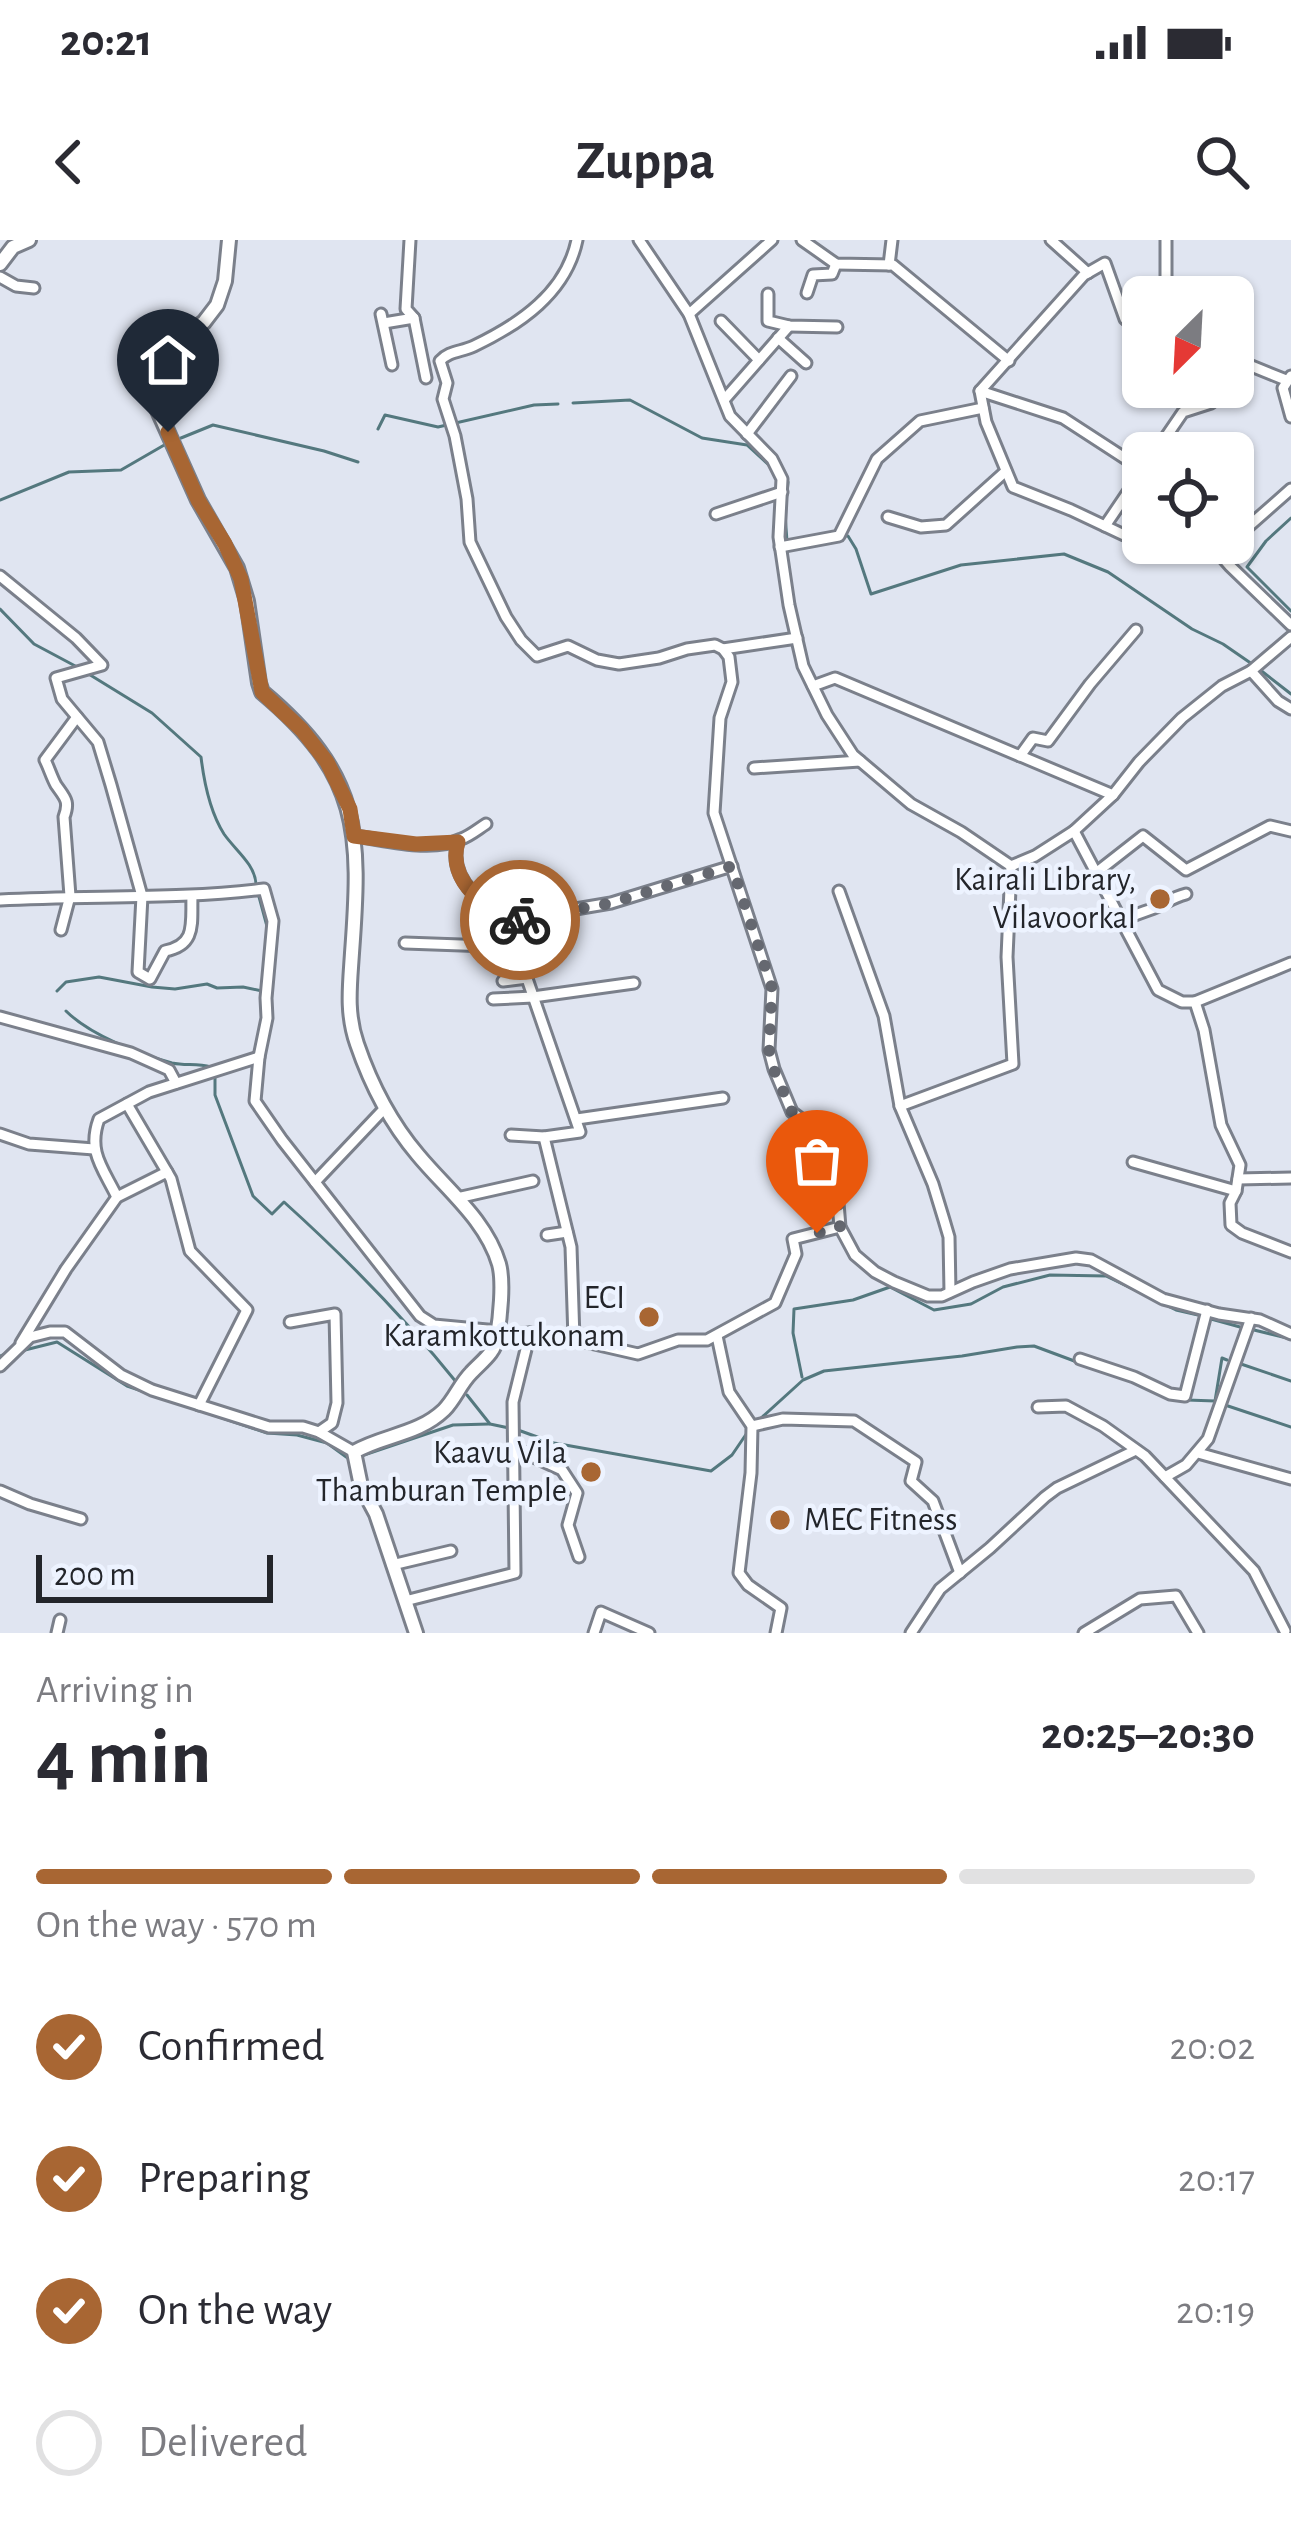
<!DOCTYPE html>
<meta charset="utf-8">
<style>
body{margin:0;font-family:"Alegreya Sans",sans-serif;background:#f2f2f3;color:#2b2b33;height:100vh;display:flex;flex-direction:column;font-size:45px;white-space:nowrap}
*{box-sizing:border-box;margin:0}
p{font-size:39px;color:#7c7c81}
.icon{flex:none;width:66px;height:66px;fill:none;stroke:currentColor;stroke-width:2;stroke-linecap:round;stroke-linejoin:round}
.map{position:relative;height:1393px;overflow:hidden}
.side{display:flex;flex-direction:column;background:#fff;flex:1}
.side>*{flex:none}
.needle{width:78px;rotate:204deg}
.fabs{position:absolute;left:1122px;top:36px;display:grid;gap:24px}
.fabs a{display:grid;place-items:center;width:132px;height:132px;border-radius:18px;background:#fff;box-shadow:0 3px 9px #0004;font-size:60px}
.scale{position:absolute;left:36px;bottom:30px;width:237px;box-sizing:border-box;padding-left:12px;border:6px solid #23252a;border-top:0;font-size:33px;line-height:42px;white-space:nowrap;color:#23252a;-webkit-text-stroke:9px #edf3ff;paint-order:stroke}
.pin{position:absolute;display:grid;place-items:center;width:102px;height:102px;color:#fff;margin:-123px -51px;border-radius:50% 50% 50% 0;rotate:-45deg;box-shadow:0 0 12px #0007}
.pin .icon{rotate:45deg}
.courier{position:absolute;display:grid;place-items:center;width:120px;height:120px;margin:-60px;border:9px solid #a86633;border-radius:50%;background:#fff;color:#222;box-shadow:0 3px 15px #0007}
.summary em{font-style:normal;font-weight:600}
.summary div{display:flex;flex-direction:column-reverse}
.summary{display:flex;align-items:center;justify-content:space-between;height:204px;padding:0 36px}
h1{font-size:78px;font-weight:600;line-height:90px}
.bar{display:grid;grid-template-columns:repeat(4,1fr);gap:18px 12px;align-content:center;height:144px;padding:0 36px}
.bar i{height:15px;border-radius:9px;background:#e1e1e2}
.bar .selected{background:#a86633}
.bar p{grid-column:span 4}
ol{padding:0 36px;list-style:none}
li{display:flex;align-items:center;gap:36px;height:132px}
li p{margin-inline-start:auto}
li .icon{padding:12px;border-radius:50%;background:#a86633;color:#fff;stroke-width:4}
li:last-child{color:#7c7c81}
li i{width:66px;height:66px;border:6px solid #e1e1e2;border-radius:50%}
.status{display:flex;justify-content:space-between;align-items:center;height:84px;padding:0 60px;background:#fff;direction:ltr}
.status svg{height:33px;fill:currentColor}
header{display:flex;justify-content:space-between;align-items:center;height:156px;padding:0 36px;background:#fff;font-size:54px;font-weight:600}
.map>svg:first-child{display:block}
.lines{fill:none;stroke-linecap:round;stroke-linejoin:round}
.stream{stroke:#54787e;stroke-width:3}
.street-casing{stroke:#7b808b;stroke-width:15}
.secondary-casing{stroke:#7b808b;stroke-width:18}
.street{stroke:#fff;stroke-width:9}
.secondary{stroke:#fff;stroke-width:12}
.done{stroke:#656870;stroke-width:12;stroke-dasharray:0 21.6}
.route{stroke:#a86633;stroke-width:15}
.poi-dot{fill:#a86633;stroke:#edf3ff;stroke-width:4.5}
.labels{text-anchor:middle;dominant-baseline:central;stroke-width:9;stroke-linejoin:round;paint-order:stroke}
.poi-label{font-size:33px;fill:#23252a;stroke:#edf3ff;text-anchor:end}
</style>
<div class="status"><b>20:21</b><svg viewBox="0 0 49 12"><path d="M0 12V9h3v3zM5 12V6h3v6zM10 12V3h3v9zM15 12V0h3v12zM26 1h20v11H26zM47 4h2v5h-2z"/></svg></div>
<header><svg class="icon" aria-label="back" viewBox="0 0 24 24"><path d="M15 5l-7 7 7 7"/></svg>Zuppa<svg class="icon" aria-label="search" viewBox="0 0 24 24"><circle cx="10" cy="10" r="6"/><path d="M15 15l6 6"/></svg></header>
<div class="map">
<svg width="1291" height="1393" viewBox="0 0 1291 1393">
<rect width="100%" height="100%" fill="#e0e5f1"/>
<g class="lines">
<!-- stream -->
<g class="stream">
<polyline points="573,163 630,160 702,198 747,205 771,227"/>
<polyline points="378,189 385,175 438,187 534,165 558,164"/>
<polyline points="181,198 213,185 324,211 358,222"/>
<polyline points="0,260 69,232 121,230 166,204"/>
<polyline points="1291,278 1266,301 1247,327 1291,371"/>
<polyline points="844,296 848,296 856,309 871,354 961,325 1064,314 1108,332 1192,389 1223,404 1252,424"/>
<polyline points="787,301 785,274 788,242"/>
<polyline points="0,369 34,404 79,428"/>
<polyline points="1259,429 1291,454"/>
<path d="M87 433 152 473 201 517C204 542 210 572 224 594 235 610 255 624 256 644"/>
<polyline points="258,653 268,690"/>
<polyline points="57,751 66,742 99,737 152,747 175,749 207,744 217,748 243,747 262,751"/>
<path d="M66 771C90 795 139 814 172 823 185 826 197 823 211 827"/>
<path d="M215 834V855L253 956 272 974 284 962C346 1018 404 1077 457 1143"/>
<polyline points="1211,1079 1240,1087"/>
<polyline points="1254,1090 1291,1099"/>
<polyline points="21,1111 57,1102 127,1146 267,1193 297,1195 327,1203 349,1219"/>
<polyline points="0,1116 3,1115"/>
<polyline points="1241,1124 1291,1141"/>
<polyline points="802,1137 793,1093 794,1069 853,1060 890,1047 934,1070 971,1064 1003,1047 1050,1035 1106,1036 1176,1070 1198,1075"/>
<polyline points="467,1155 490,1184 509,1188"/>
<polyline points="1187,1160 1215,1161 1222,1118 1227,1120"/>
<polyline points="1228,1166 1291,1187"/>
<polyline points="760,1179 803,1140 824,1131 962,1116 1017,1107 1034,1106 1077,1122"/>
<polyline points="518,1190 554,1203 711,1231 732,1215 749,1190"/>
<polyline points="364,1215 453,1185 489,1184"/>
</g>
<!-- street casing -->
<g class="street-casing">
<g id="street">
<polyline points="410,0 406,69 414,78 426,138"/>
<path d="M577 0C566 53 520 84 474 106 461 112 449 111 440 121L447 143 443 159 455 196 467 259 470 302 506 377 521 400 537 416 568 406 597 420 619 424 659 418 687 409 715 405 723 409 729 417 732 442 720 478 714 573 772 749 769 810 774 829 792 872 809 885 825 912 838 963 840 987 855 1015 875 1032 894 1042 928 1056H942L973 1042 1010 1029 1076 1018 1091 1020 1163 1059 1219 1074 1260 1080 1291 1094"/>
<polyline points="639,0 689,74 730,176 772,219 782,239 779,297 789,365 803,426 827,475 853,515 911,564 961,592 1011,626 1035,616 1074,591 1158,750 1182,762 1195,762 1204,790 1221,885 1240,925 1236,951 1230,963 1231,985 1242,993 1291,1012"/>
<polyline points="802,0 836,24 893,25 1009,121"/>
<polyline points="1051,0 1088,33"/>
<polyline points="889,25 892,0"/>
<polyline points="0,37 16,46 34,48"/>
<polyline points="807,53 813,35 832,34 836,24"/>
<polyline points="768,54 768,81 789,86 837,87"/>
<polyline points="1166,57 1166,0"/>
<polyline points="381,74 392,125"/>
<polyline points="689,74 772,0"/>
<polyline points="721,81 759,120"/>
<polyline points="384,83 414,78"/>
<polyline points="1143,95 1125,79 1105,23 1084,35 980,151 986,182 1013,247 1071,270 1124,295 1143,299"/>
<polyline points="778,98 806,123"/>
<polyline points="1291,136 1283,148 1291,177"/>
<polyline points="1233,137 1244,123 1286,140"/>
<polyline points="980,151 1063,178 1143,230"/>
<polyline points="724,160 789,86"/>
<polyline points="747,194 791,136"/>
<polyline points="1155,213 1183,172 1211,163 1225,147"/>
<polyline points="716,274 782,252"/>
<polyline points="888,277 921,287 946,285 1006,231"/>
<polyline points="1105,286 1143,230"/>
<polyline points="1233,300 1291,249"/>
<polyline points="1164,303 1194,309 1225,308"/>
<polyline points="1230,303 1225,308 1223,318 1230,326 1291,385"/>
<polyline points="780,307 839,296 877,219 920,181 983,168"/>
<path d="M0 336 76 398 102 425 56 438 62 459 98 502 111 545 142 656 138 732 150 739 165 711C197 705 191 683 192 656"/>
<polyline points="723,409 797,398"/>
<polyline points="1251,431 1291,397"/>
<polyline points="813,446 835,438 1113,555"/>
<polyline points="1020,516 1033,498 1048,501 1090,444 1136,390"/>
<polyline points="754,528 860,521"/>
<polyline points="1074,591 1113,555 1139,522 1182,478 1222,446 1251,431 1278,461 1291,469"/>
<path d="M354 596C386 600 431 613 461 599 470 596 478 589 486 584"/>
<path d="M458 601C446 643 487 667 519 682"/>
<polyline points="1097,632 1143,596 1186,630 1270,586 1291,591"/>
<polyline points="839,651 884,776 900,866 933,944 944,980 949,997 950,1052"/>
<path d="M0 660C88 655 177 660 264 649L273 681 266 758 267 778 259 817 255 861 282 900 420 1076 434 1085 498 1091"/>
<path d="M1121 682C1133 674 1146 672 1159 666 1169 661 1174 657 1186 654"/>
<path d="M61 690 70 656 64 577C70 561 65 558 56 545 52 538 49 528 45 520L77 477"/>
<polyline points="405,703 516,707"/>
<polyline points="503,741 527,738"/>
<polyline points="493,759 533,757 634,743"/>
<polyline points="1195,762 1291,723"/>
<polyline points="0,777 131,813 169,830 176,843"/>
<polyline points="127,864 167,932"/>
<polyline points="900,866 1013,824 1007,717 1011,626"/>
<polyline points="577,879 723,858"/>
<polyline points="0,894 29,904 94,909"/>
<polyline points="511,895 544,897 580,892 514,701 522,678 611,663 732,626"/>
<polyline points="544,897 571,1007 574,1099"/>
<polyline points="1133,922 1236,951"/>
<polyline points="1238,939 1291,938"/>
<polyline points="315,942 385,868"/>
<path d="M117 957C103 928 87 912 99 879L149 852 259 817"/>
<polyline points="457,958 533,941"/>
<polyline points="547,995 567,992"/>
<polyline points="290,1082 335,1074 337,1163 332,1183 319,1192"/>
<polyline points="717,1096 729,1152 752,1186 751,1233 739,1333 748,1345 781,1368 776,1393"/>
<polyline points="497,1099 509,1094 530,1093 564,1097 638,1114 678,1100 707,1100 775,1063 796,1014 793,999 840,987"/>
<polyline points="21,1103 66,1029 117,957 167,932 171,939 190,1011 247,1070 199,1165"/>
<polyline points="1080,1119 1134,1137 1170,1154 1185,1156 1207,1070"/>
<polyline points="0,1126 30,1097 50,1092 65,1092 121,1135 152,1150 269,1187 303,1187 319,1192 354,1212"/>
<polyline points="1038,1167 1066,1166 1103,1186 1145,1216 1254,1331 1285,1391"/>
<polyline points="752,1186 783,1179 854,1181 916,1222 911,1241 933,1261 960,1333"/>
<polyline points="514,1208 562,1230 577,1253 568,1285 579,1317"/>
<polyline points="1198,1213 1291,1239"/>
<polyline points="1165,1237 1186,1225 1208,1199 1251,1078"/>
<polyline points="0,1251 30,1264 81,1279"/>
<polyline points="392,1325 451,1311"/>
<polyline points="405,1361 515,1333 513,1162 530,1093"/>
<polyline points="57,1393 60,1380"/>
<polyline points="594,1393 601,1372 649,1393"/>
<polyline points="911,1393 940,1349 990,1308 1045,1257 1057,1248 1136,1210"/>
<polyline points="1084,1393 1140,1359 1176,1356 1198,1393"/>
</g>
</g>
<!-- secondary casing -->
<g class="secondary-casing">
<g id="secondary">
<path d="M229 0 225 41 217 65 204 82 161 115 153 130 151 142 156 166 198 260 237 328 247 361 259 443 262 452C361 535 361 592 352 713 350 745 346 773 357 804 371 845 390 882 418 915 447 950 486 980 499 1024 504 1042 500 1078 497 1097 495 1113 481 1122 471 1133 460 1144 455 1159 444 1170 418 1195 383 1195 354 1212L361 1246 376 1274 416 1393"/>
<polyline points="0,24 13,7 29,0"/>
</g>
</g>
<!-- street -->
<use href="#street" class="street"/>
<!-- secondary -->
<use href="#secondary" class="secondary"/>
</g>
<g class="lines">
<!-- done -->
<polyline class="done" points="520,680 611,663 732,626 772,748 769,810 774,830 792,872 809,885 825,911 838,963 840,987 817,993"/>
<!-- route -->
<path class="route" d="M168 192 198 260 225 304 241 339 262 452 302 490 327 522 350 569 354 596 416 604 458 602C446 641 488 673 520 680"/>
</g>
<!-- markers -->
<g class="poi-dot">
<circle cx="1160" cy="659" r="12"/>
<circle cx="649" cy="1077" r="12"/>
<circle cx="591" cy="1232" r="12"/>
<circle cx="780" cy="1280" r="12"/>
</g>
<g class="labels">
<!-- poi labels -->
<g class="poi-label">
<text x="1136" y="640">Kairali Library,<tspan x="1136" dy="38">Vilavoorkal</tspan></text>
<text x="625" y="1058">ECI<tspan x="625" dy="38">Karamkottukonam</tspan></text>
<text x="567" y="1213">Kaavu Vila<tspan x="567" dy="38">Thamburan Temple</tspan></text>
<text x="804" y="1280" text-anchor="start">MEC Fitness</text>
</g>
</g>
</svg>
<div class="fabs">
<a><svg class="needle" viewBox="-14 -14 28 28"><path d="M0-13l5 13h-10z" fill="#e53935"/><path d="M0 13l5-13h-10z" fill="#7c7c81"/></svg></a>
<a><svg class="icon" aria-label="locate" viewBox="0 0 24 24"><circle cx="12" cy="12" r="6"/><path d="M12 2v4M12 18v4M2 12h4M18 12h4"/></svg></a>
</div>
<div class="scale">200 m</div>
<div class="pin" style="left:817px;top:993px;background:#ea580c"><svg class="icon" aria-label="bag" viewBox="0 0 24 24"><path d="M5 8h14l-1 12H6zM9 8a3 3 0 0 1 6 0"/></svg></div>
<div class="pin" style="left:168px;top:192px;background:#1f2937"><svg class="icon" aria-label="home" viewBox="0 0 24 24"><path d="M3 11l9-7 9 7M6 9v11h12V9"/></svg></div>
<div class="courier" style="left:520px;top:680px"><svg class="icon" aria-label="bike" viewBox="0 0 24 24"><circle cx="6" cy="16" r="4"/><circle cx="18" cy="16" r="4"/><path d="M6 16l4-8h5l3 8M10 8l3 8H6M13 5h3"/></svg></div>
</div>
<section class="side">
<div class="summary"><div><h1>4 min</h1><p>Arriving in</p></div><em>20:25–20:30</em></div>
<div class="bar"><i class="selected"></i><i class="selected"></i><i class="selected"></i><i></i><p>On the way · 570 m</p></div>
<ol>
<li><svg class="icon" aria-label="check" viewBox="0 0 24 24"><path d="M5 12l5 5 9-10"/></svg>Confirmed<p>20:02</p></li>
<li><svg class="icon" aria-label="check" viewBox="0 0 24 24"><path d="M5 12l5 5 9-10"/></svg>Preparing<p>20:17</p></li>
<li><svg class="icon" aria-label="check" viewBox="0 0 24 24"><path d="M5 12l5 5 9-10"/></svg>On the way<p>20:19</p></li>
<li><i></i>Delivered</li>
</ol>
</section>
